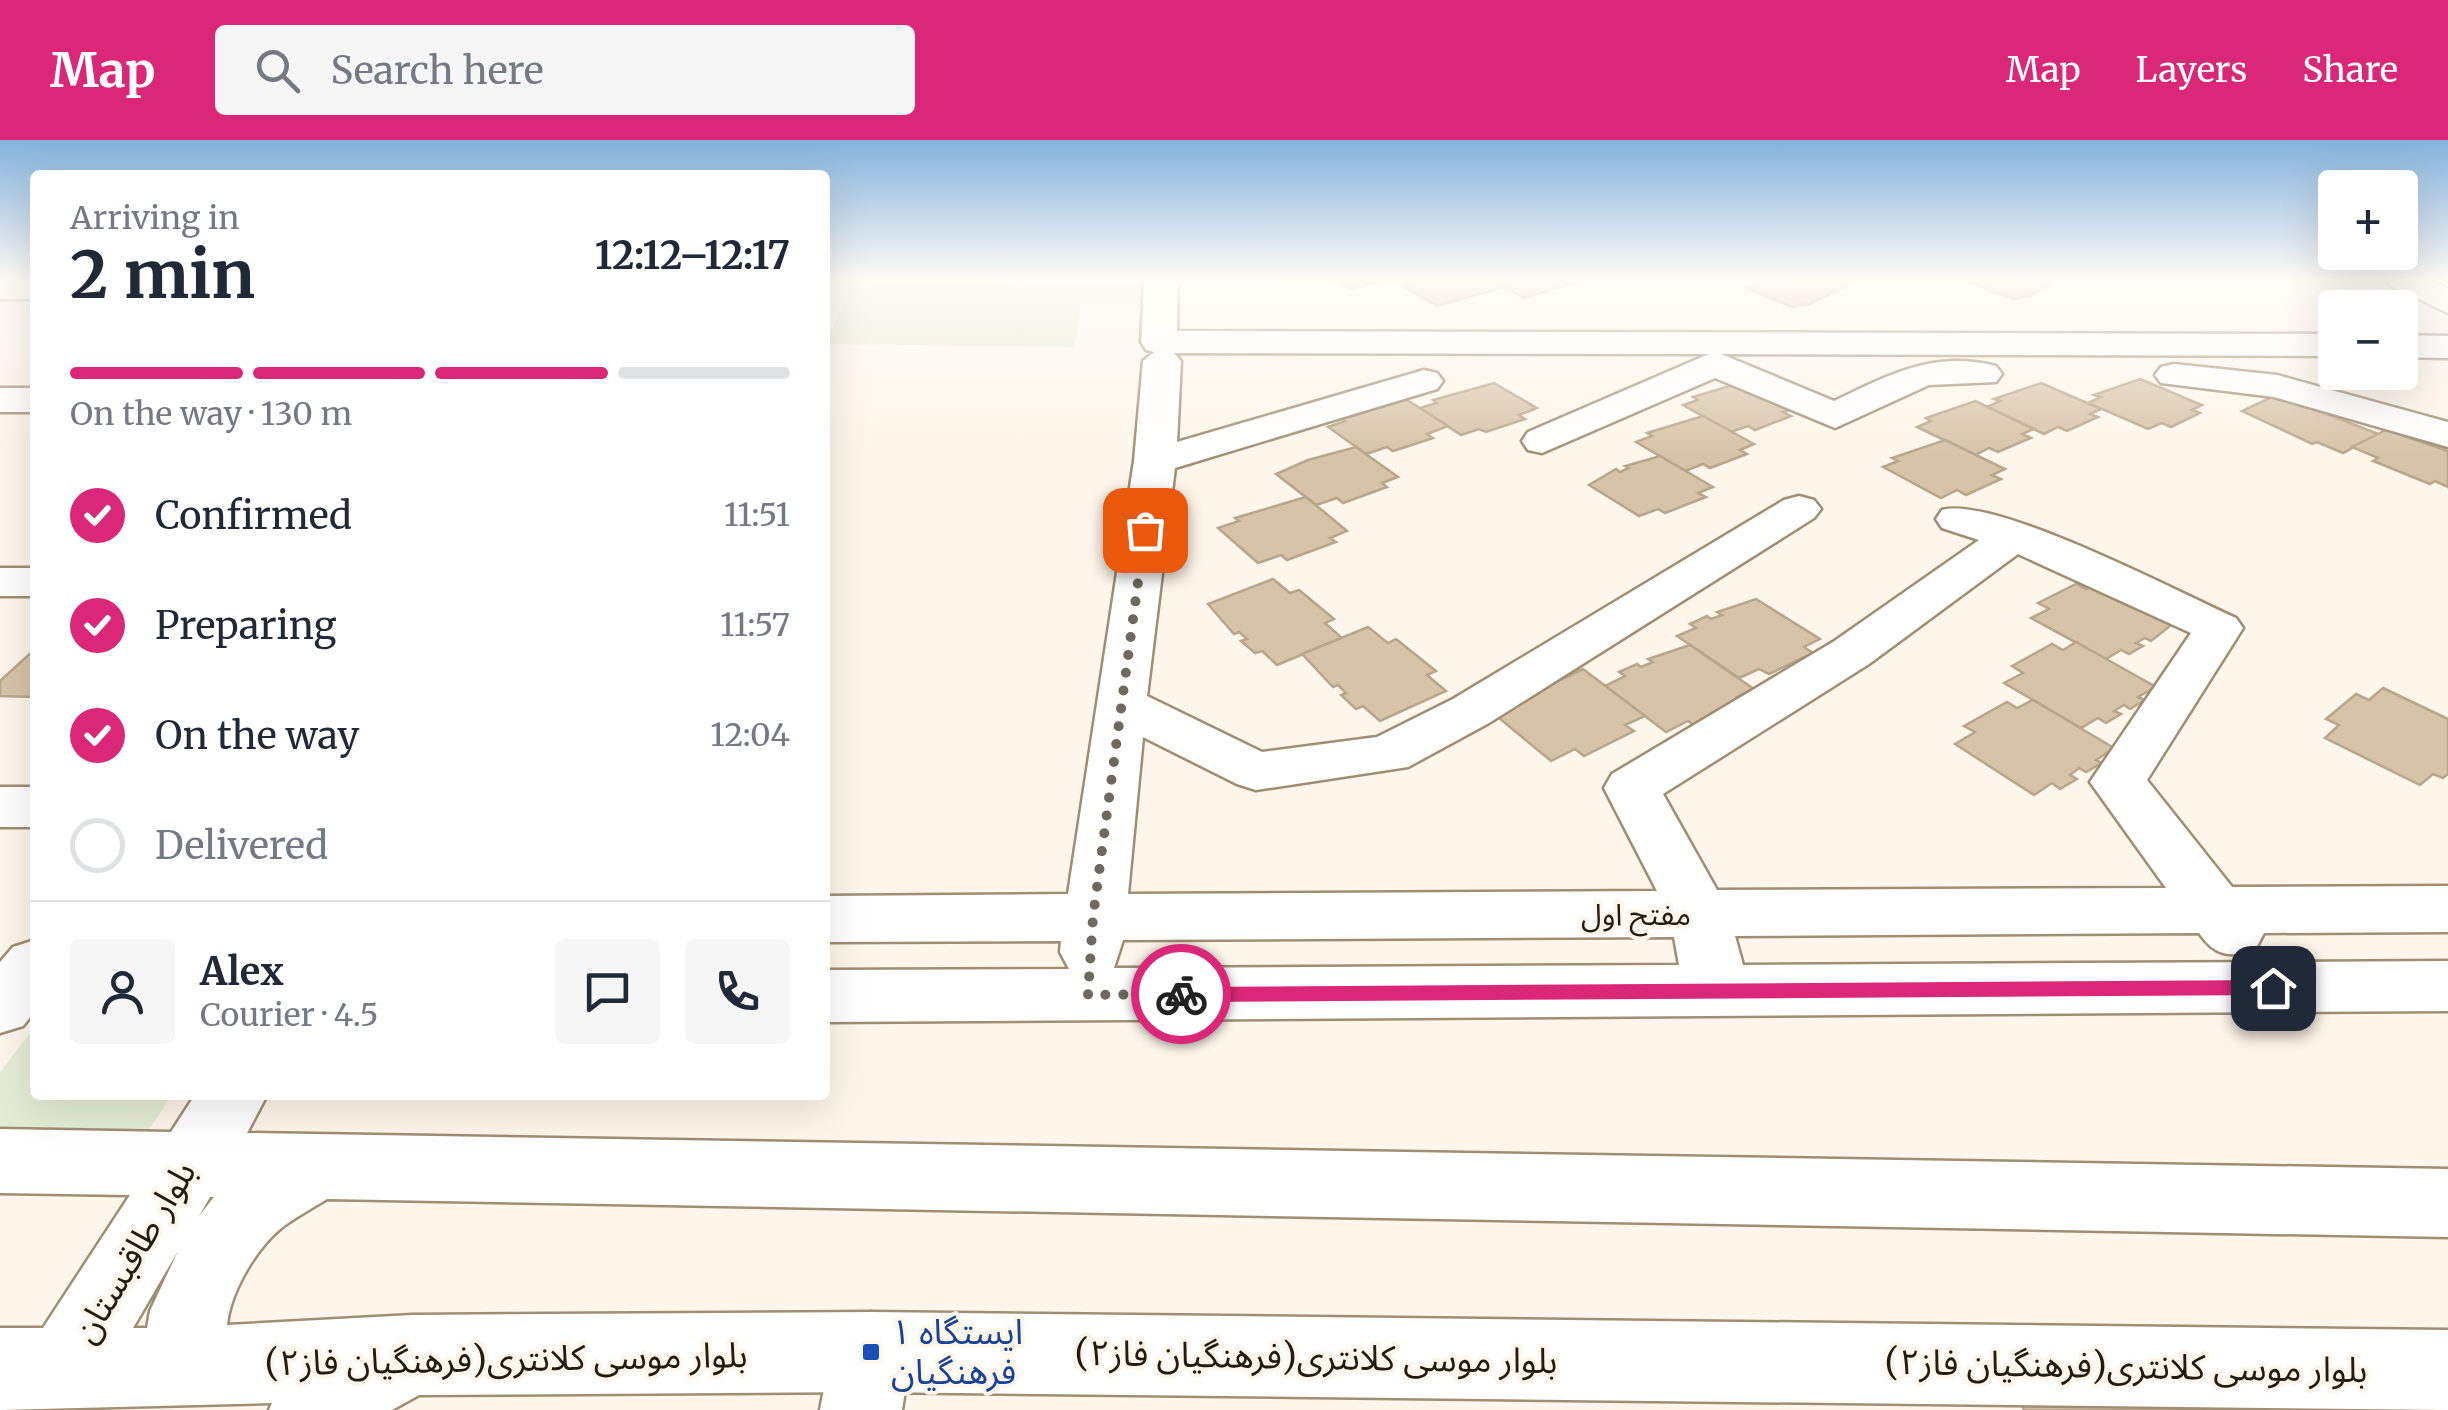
<!DOCTYPE html>
<meta charset="utf-8">
<style>
body{margin:0;font-family:Merriweather,"Noto Sans Arabic",serif;background:#f6f6f7;color:#1f2937;height:100vh;display:flex;flex-direction:column;font-size:38px;white-space:nowrap}
*{box-sizing:border-box;margin:0}
p{font-size:32px;color:#747a83}
.icon{flex:none;width:55px;height:55px;fill:none;stroke:currentColor;stroke-width:2;stroke-linecap:round;stroke-linejoin:round}
.map{position:relative;flex:1;overflow:hidden}
.panel{position:absolute;left:30px;top:30px;width:800px;height:930px;display:flex;flex-direction:column;background:#fff;border-radius:10px;box-shadow:0 10px 40px #0002}
.panel>*{flex:none}
.fabs{position:absolute;left:2318px;top:30px;display:grid;gap:20px}
.fabs a{display:grid;place-items:center;width:100px;height:100px;border-radius:10px;background:#fff;box-shadow:0 10px 40px #0002;font-size:50px}
.pin{position:absolute;display:grid;place-items:center;width:85px;height:85px;color:#fff;margin:-42px;border-radius:20px;box-shadow:0 5px 15px #0006}
.courier{position:absolute;display:grid;place-items:center;width:100px;height:100px;margin:-50px;border:8px solid #db2777;border-radius:50%;background:#fff;color:#222;box-shadow:0 2px 12px #0007}
.overview em{font-style:normal;font-weight:700}
.overview div{display:flex;flex-direction:column-reverse}
.overview{display:flex;align-items:center;justify-content:space-between;height:170px;padding:0 40px}
h1{font-size:65px;font-weight:700;line-height:75px}
.bar{display:grid;grid-template-columns:repeat(4,1fr);gap:15px 10px;align-content:center;height:120px;padding:0 40px}
.bar i{height:12px;border-radius:8px;background:#e0e1e3}
.bar .active{background:#db2777}
.bar p{grid-column:span 4}
.line{display:flex;align-items:center;gap:25px;padding:0 40px;border-top:2px solid #e0e1e3}
.line div{flex:1}
.round{display:grid;place-items:center;flex:none;width:105px;height:105px;border-radius:10px;background:#f6f6f7}
ol{padding:0 40px;list-style:none}
li{display:flex;align-items:center;gap:30px;height:110px}
li p{margin-inline-start:auto}
li .icon{padding:10px;border-radius:50%;background:#db2777;color:#fff;stroke-width:4}
li:last-child{color:#747a83}
li i{width:55px;height:55px;border:5px solid #e0e1e3;border-radius:50%}
header{display:flex;align-items:center;gap:60px;box-sizing:border-box;height:140px;padding:0 50px;background:#db2777;color:#fff}
header strong{font-size:48px}
nav{display:flex;gap:55px;margin-inline-start:auto;font-size:35px}
.search{width:700px;height:90px;background:#f6f6f7;display:flex;align-items:center;gap:25px;box-sizing:border-box;padding:0 35px;border-radius:10px;color:#747a83;font-size:38px}
.map>svg:first-child{display:block}
.green{fill:#e4edd4}
.building{fill:#d7c4a8;stroke:#b8a68a;stroke-width:2.5}
.lines{fill:none;stroke-linecap:round;stroke-linejoin:round}
.minor-casing{stroke:#a08e73;stroke-width:5}
.major-casing{stroke:#a08e73;stroke-width:5}
.minor{fill:#fff;fill-rule:evenodd}
.major{fill:#fff;fill-rule:evenodd}
.route{fill:#db2777}
.done{stroke:#6f685d;stroke-width:10;stroke-dasharray:0 18}
.transit-dot{fill:#1a4fb4;stroke:#fef6ea;stroke-width:4}
.labels{text-anchor:middle;dominant-baseline:central;stroke-width:8;stroke-linejoin:round;paint-order:stroke}
.street-label{font-size:30px;fill:#221b11;stroke:#fef6ea}
.near-street-label{font-size:35px;fill:#221b11;stroke:#fef6ea}
.near-transit-label{font-size:35px;fill:#164399;stroke:#fef6ea;text-anchor:start}
</style>
<header>
<strong>Map</strong>
<div class="search"><svg class="icon" aria-label="search" viewBox="0 0 24 24"><circle cx="10" cy="10" r="6"/><path d="M15 15l6 6"/></svg>Search here</div>
<nav><a>Map</a><a>Layers</a><a>Share</a></nav>
</header>
<div class="map">
<svg width="2448" height="1270" viewBox="0 0 2448 1270">
<rect width="100%" height="100%" fill="#fef6ea"/>
<!-- green -->
<g class="green">
<polygon points="854,138 1146,138 1145,165 1081,164 1074,207 826,204"/>
<polygon points="35,887 35,955 172,955 146,994 0,994 0,932"/>
</g>
<!-- building -->
<g class="building">
<polygon points="1328,138 1388,138 1352,149"/>
<polygon points="1488,138 1504,147 1437,166 1402,146 1418,142 1416,138"/>
<polygon points="1488,138 1587,138 1588,139 1524,158"/>
<polygon points="1758,138 1828,138 1847,146 1809,164 1792,167 1746,148 1759,143 1753,140"/>
<polygon points="1966,138 2062,138 2030,156 2013,159 1963,140"/>
<polygon points="2140,239 2202,265 2192,270 2200,273 2171,287 2162,283 2148,289 2088,263 2101,257 2094,255"/>
<polygon points="1746,241 1796,267 1783,272 1791,276 1755,290 1748,286 1731,292 1683,265 1698,260 1693,257"/>
<polygon points="1494,243 1537,268 1519,275 1525,279 1486,292 1479,289 1461,295 1420,268 1437,263 1433,260"/>
<polygon points="2041,243 2101,269 2090,274 2098,277 2067,291 2058,287 2044,294 1987,267 2000,261 1994,259"/>
<polygon points="2276,255 2320,269 2317,270 2378,294 2343,313 2317,302 2312,304 2242,271"/>
<polygon points="1407,260 1448,286 1427,294 1433,298 1393,311 1387,307 1366,314 1328,287 1345,281 1342,278"/>
<polygon points="1975,261 2034,289 2022,294 2031,298 1998,312 1989,308 1975,315 1917,287 1931,281 1926,278"/>
<polygon points="1703,276 1754,304 1740,310 1747,314 1710,328 1703,324 1685,331 1636,302 1652,296 1647,293"/>
<polygon points="2386,290 2448,311 2448,347 2435,341 2430,344 2373,321 2378,318 2352,307"/>
<polygon points="1945,300 2005,329 1992,335 2001,339 1966,355 1957,350 1941,358 1883,327 1898,321 1892,318"/>
<polygon points="1356,307 1398,337 1382,343 1387,347 1343,363 1337,358 1316,365 1276,334 1308,320"/>
<polygon points="1660,316 1713,347 1698,353 1706,357 1665,373 1658,369 1639,376 1589,345 1616,329 1620,332 1629,328 1625,326"/>
<polygon points="1306,357 1347,391 1330,398 1336,402 1287,420 1281,415 1258,423 1218,388 1239,381 1235,378"/>
<polygon points="1273,439 1290,453 1299,450 1334,479 1325,483 1342,498 1277,525 1262,511 1255,513 1241,501 1247,499 1239,492 1234,494 1208,464"/>
<polygon points="2100,442 2175,482 2151,501 2145,498 2136,503 2143,506 2129,514 2121,510 2106,519 2031,478 2049,469 2038,463 2076,444 2086,449"/>
<polygon points="1756,459 1820,499 1804,507 1813,513 1769,534 1759,529 1739,538 1677,496 1696,488 1690,484 1707,476 1711,479 1722,475 1717,472"/>
<polygon points="1368,487 1388,503 1396,499 1436,531 1427,535 1446,551 1380,581 1363,566 1356,569 1341,555 1346,553 1338,545 1333,547 1302,514"/>
<polygon points="2076,502 2156,547 2138,557 2145,560 2130,569 2124,565 2114,571 2121,574 2106,583 2098,578 2081,588 2004,543 2023,533 2012,526 2052,504 2063,510"/>
<polygon points="1690,505 1754,549 1737,557 1746,564 1698,588 1688,581 1666,592 1605,546 1625,536 1619,532 1637,524 1641,527 1653,522 1648,519"/>
<polygon points="35,509 35,557 0,556 0,541"/>
<polygon points="1583,529 1645,576 1625,585 1634,591 1584,616 1575,609 1551,621 1493,573 1557,536 1562,539"/>
<polygon points="2383,548 2448,579 2448,634 2443,638 2433,634 2420,645 2325,598 2339,585 2326,579 2356,554 2369,560"/>
<polygon points="2033,560 2114,608 2096,620 2102,623 2086,632 2079,628 2070,635 2077,639 2060,649 2052,643 2034,655 1955,604 1975,592 1964,586 2007,562 2017,568"/>
<polygon points="2019,1258 2296,1260 2302,1270 2024,1270"/>
</g>
<g class="lines">
<!-- minor casing -->
<g class="minor-casing">
<g id="minor">
<path d="M1144 138H1178L1177 191 2335 194V216L1721 214 1834 261C1889 235 1933 210 1996 226L2002 234 1996 242 1929 245 1835 288 1715 238 1542 313 1528 310 1522 301 1528 292 1709 214 1174 213 1181 221 1177 302 1424 230 1437 233 1443 241 1437 249 1175 328 1147 556 1262 612 1377 597 1453 559 1784 360 1799 356 1814 360 1821 369 1814 378 1489 583 1408 627 1256 650 1237 644 1143 597 1128 754 1657 751 1604 648 1612 634 1833 502 1979 400 1942 388 1936 379 1942 370C1996 356 2178 452 2236 478L2243 488 2147 640 2232 747 2448 746V792L2264 793 2255 810C2229 818 2215 816 2199 793L1735 796 1743 825 2448 821V871L825 882V830L1069 829 1060 812 1061 801 825 802V756L1068 754 1134 321 1143 221 1154 212 1146 210 1141 202ZM2018 414 2191 493 2090 642 2166 748 1717 750 1663 654 1869 524ZM1674 797 1679 825 1114 828 1123 800Z"/>
<polygon points="2386,138 2428,138 2448,149 2448,173 2390,145"/>
<rect x="0" y="139" width="35" height="20"/>
<polygon points="2400,195 2448,196 2448,218 2400,217"/>
<polygon points="2174,224 2277,235 2448,282 2448,307 2274,257 2161,243 2155,235 2161,227"/>
<rect x="0" y="248" width="35" height="24"/>
<rect x="0" y="428" width="35" height="28"/>
<rect x="0" y="647" width="35" height="40"/>
<polygon points="871,1172 899,1184 911,1212 902,1270 820,1270 831,1212 843,1184"/>
</g>
</g>
<!-- major casing -->
<g class="major-casing">
<g id="major">
<polygon points="35,800 35,871 23,886 0,893 0,822 13,807"/>
<path d="M195 955H267L247 993 2448 1029V1097L327 1059C311 1069 294 1078 280 1089 255 1110 230 1153 227 1185L412 1175 871 1172 2448 1190V1270L871 1252 419 1255 392 1270H269L272 1263 0 1270V1188H43L130 1055 0 1053V989L171 992ZM210 1057H214L199 1076ZM178 1111 150 1171 147 1188H133Z"/>
</g>
</g>
<!-- minor -->
<use href="#minor" class="minor"/>
<!-- major -->
<use href="#major" class="major"/>
</g>
<!-- sky -->
<linearGradient id="sky" x2="0" y2="1"><stop stop-color="#83b2dc"/><stop offset="0.44" stop-color="#fffbf6"/><stop offset="1" stop-color="#fffbf6" stop-opacity="0"/></linearGradient>
<rect width="2448" height="316" fill="url(#sky)"/>
<!-- route -->
<polygon class="route" points="2273,840 2282,848 2273,855 1181,862 1172,854 1181,847"/>
<g class="lines">
<!-- done -->
<polyline class="done" points="1145,390 1093,777 1088,855 1181,854"/>
</g>
<!-- markers -->
<rect class="transit-dot" x="861" y="1202" width="20" height="20" rx="5"/>
<g class="labels">
<!-- street labels -->
<g class="street-label">
<text x="1636" y="774">مفتح اول</text>
</g>
<!-- near-street labels -->
<g class="near-street-label">
<text transform="translate(134 1112) rotate(-59)">بلوار طاقبستان</text>
<text transform="translate(1316 1217) rotate(1)">بلوار موسی کلانتری(فرهنگیان فاز۲)</text>
<text transform="translate(506 1219) rotate(-1)">بلوار موسی کلانتری(فرهنگیان فاز۲)</text>
<text transform="translate(2126 1226) rotate(1)">بلوار موسی کلانتری(فرهنگیان فاز۲)</text>
</g>
<!-- near-transit labels -->
<g class="near-transit-label">
<text x="891" y="1192">ایستگاه ۱<tspan x="891" dy="40">فرهنگیان</tspan></text>
</g>
</g>
</svg>
<div class="fabs">
<a>+</a>
<a>−</a>
</div>
<div class="pin" style="left:1145px;top:390px;background:#ea580c"><svg class="icon" aria-label="bag" viewBox="0 0 24 24"><path d="M5 8h14l-1 12H6zM9 8a3 3 0 0 1 6 0"/></svg></div>
<div class="pin" style="left:2273px;top:848px;background:#1f2937"><svg class="icon" aria-label="home" viewBox="0 0 24 24"><path d="M3 11l9-7 9 7M6 9v11h12V9"/></svg></div>
<div class="courier" style="left:1181px;top:854px"><svg class="icon" aria-label="bike" viewBox="0 0 24 24"><circle cx="6" cy="16" r="4"/><circle cx="18" cy="16" r="4"/><path d="M6 16l4-8h5l3 8M10 8l3 8H6M13 5h3"/></svg></div>
<section class="panel">
<div class="overview"><div><h1>2 min</h1><p>Arriving in</p></div><em>12:12–12:17</em></div>
<div class="bar"><i class="active"></i><i class="active"></i><i class="active"></i><i></i><p>On the way · 130 m</p></div>
<ol>
<li><svg class="icon" aria-label="check" viewBox="0 0 24 24"><path d="M5 12l5 5 9-10"/></svg>Confirmed<p>11:51</p></li>
<li><svg class="icon" aria-label="check" viewBox="0 0 24 24"><path d="M5 12l5 5 9-10"/></svg>Preparing<p>11:57</p></li>
<li><svg class="icon" aria-label="check" viewBox="0 0 24 24"><path d="M5 12l5 5 9-10"/></svg>On the way<p>12:04</p></li>
<li><i></i>Delivered</li>
</ol>
<div class="line" style="height:180px"><a class="round"><svg class="icon" aria-label="person" viewBox="0 0 24 24"><circle cx="12" cy="8" r="4"/><path d="M4 21q1-7 8-7t8 7"/></svg></a><div><b>Alex</b><p>Courier · 4.5</p></div><a class="round"><svg class="icon" aria-label="chat" viewBox="0 0 24 24"><path d="M4 5h16v11H9l-5 4z"/></svg></a><a class="round"><svg class="icon" aria-label="phone" viewBox="0 0 24 24"><path d="M5 4h4l2 5-3 2q2 4 5 5l2-3 5 2v4C11 20 4 13 5 4z"/></svg></a></div>
</section>
</div>
